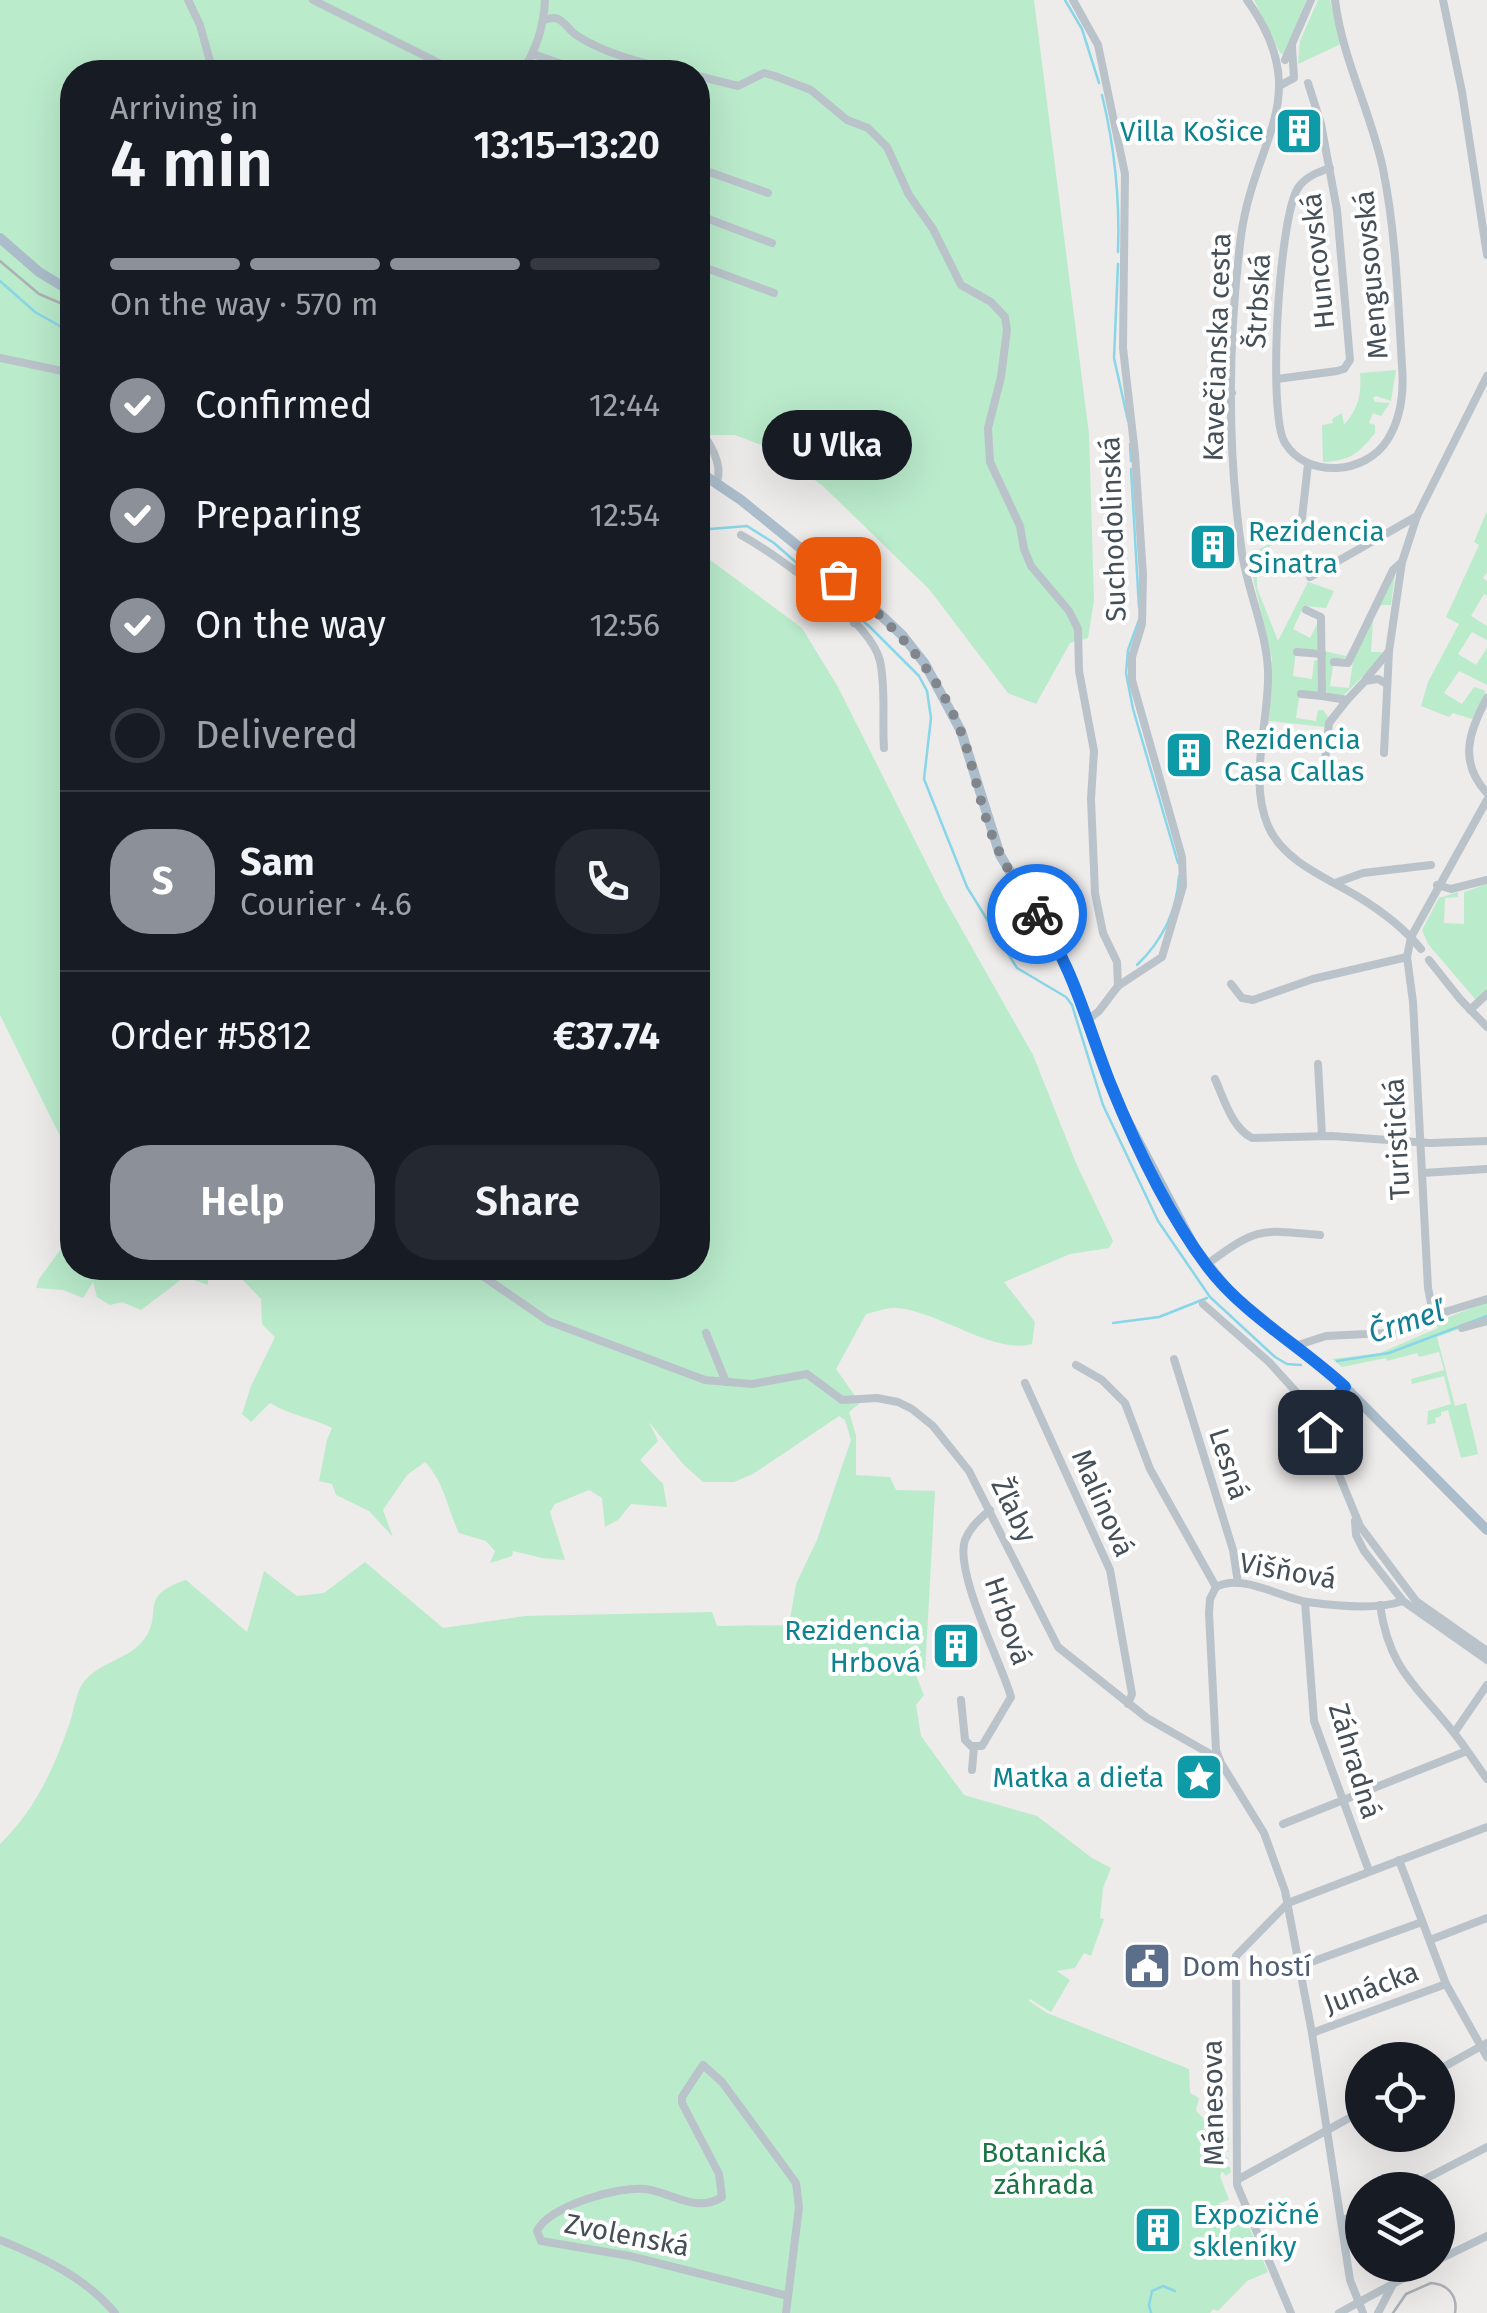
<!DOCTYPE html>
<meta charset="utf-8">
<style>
body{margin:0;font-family:"Fira Sans",sans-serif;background:#242831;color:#f1f3f6;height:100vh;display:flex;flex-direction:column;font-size:38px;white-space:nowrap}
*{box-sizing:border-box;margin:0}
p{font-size:32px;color:#9ea1a6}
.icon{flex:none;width:55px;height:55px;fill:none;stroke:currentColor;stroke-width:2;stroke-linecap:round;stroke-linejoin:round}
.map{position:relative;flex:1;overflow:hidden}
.sheet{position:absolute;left:60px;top:60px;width:650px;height:1220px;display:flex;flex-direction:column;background:#171b24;border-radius:40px;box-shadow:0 10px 40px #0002}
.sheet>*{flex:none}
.buttons{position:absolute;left:1345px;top:2042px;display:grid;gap:20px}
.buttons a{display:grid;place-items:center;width:110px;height:110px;border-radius:50%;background:#171b24;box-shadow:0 10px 40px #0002;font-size:50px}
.pin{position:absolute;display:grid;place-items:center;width:85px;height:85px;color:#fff;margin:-42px;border-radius:20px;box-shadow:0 5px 15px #0006}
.courier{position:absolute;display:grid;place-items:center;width:100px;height:100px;margin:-50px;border:8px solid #1a73e8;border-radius:50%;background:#fff;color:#222;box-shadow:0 2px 12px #0007}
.bubble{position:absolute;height:70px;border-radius:35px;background:#171b24;box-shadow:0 10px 40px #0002;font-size:32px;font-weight:600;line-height:70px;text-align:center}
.head em{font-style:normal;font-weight:600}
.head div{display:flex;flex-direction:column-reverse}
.head{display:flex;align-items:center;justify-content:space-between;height:170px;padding:0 50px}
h1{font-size:65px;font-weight:600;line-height:75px}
.bar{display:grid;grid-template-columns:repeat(4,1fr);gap:15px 10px;align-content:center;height:120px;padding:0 50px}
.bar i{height:12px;border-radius:8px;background:#363941}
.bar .current{background:#8c9099}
.bar p{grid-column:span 4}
.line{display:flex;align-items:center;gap:25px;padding:0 50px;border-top:2px solid #363941}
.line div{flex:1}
.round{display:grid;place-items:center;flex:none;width:105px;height:105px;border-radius:40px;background:#242831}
ol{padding:0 50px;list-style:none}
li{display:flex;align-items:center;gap:30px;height:110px}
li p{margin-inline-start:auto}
li .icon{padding:10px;border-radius:50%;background:#8c9099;color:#fff;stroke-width:4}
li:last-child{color:#9ea1a6}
li i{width:55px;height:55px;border:5px solid #363941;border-radius:50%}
.button{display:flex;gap:20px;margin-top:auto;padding:20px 50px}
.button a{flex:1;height:115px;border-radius:40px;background:#8c9099;color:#fff;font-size:40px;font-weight:600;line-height:115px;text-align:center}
.button a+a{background:#242831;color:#f1f3f6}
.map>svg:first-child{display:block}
.green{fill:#baebcb}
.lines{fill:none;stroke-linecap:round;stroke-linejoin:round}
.stream{stroke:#88d6e7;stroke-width:2.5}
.minor{stroke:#bac3ca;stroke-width:8}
.major{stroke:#abbcca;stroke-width:10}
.tram{stroke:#adb1b5;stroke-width:2.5}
.rail{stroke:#adb1b5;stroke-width:2.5}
.done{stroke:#80868b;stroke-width:10;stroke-dasharray:0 18}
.route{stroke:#1a73e8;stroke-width:12}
.labels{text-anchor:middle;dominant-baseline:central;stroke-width:8;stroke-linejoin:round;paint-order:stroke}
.culture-label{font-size:28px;fill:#0d838f;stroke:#fff;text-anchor:end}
.street-label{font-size:28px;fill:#454f57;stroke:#fff}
.service-label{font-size:28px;fill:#4e5e75;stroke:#fff;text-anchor:start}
.park-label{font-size:28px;fill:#1a7444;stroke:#fff}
.water-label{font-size:30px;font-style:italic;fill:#127f96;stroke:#fff}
</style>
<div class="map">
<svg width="1487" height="2313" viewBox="0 0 1487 2313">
<rect width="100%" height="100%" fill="#eeebeb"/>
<!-- green -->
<g class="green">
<path d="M0 0H1034L1089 434 1094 600 1088 638 1070 643 1036 704 1008 693 929 589 824 487 776 451 735 435H698V72H72V1268H698V551L802 628 838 687 944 898 1033 1055 1076 1163 1113 1241 1109 1248 1070 1254 1004 1282 1035 1322 1032 1344C995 1355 938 1311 897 1308 887 1307 876 1312 866 1314L836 1369 860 1403 849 1412 856 1435V1475L890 1477 896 1490 935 1491 925 1671 909 1659 924 1695 916 1705 921 1736 964 1795 1037 1816 1092 1858 1111 1868 1103 1888 1100 1918 1104 1919 1092 1953 1091 1956 1084 1953 1075 1968 1057 1971 1070 1980 1051 2012 1030 1999 1029 2001 1047 2013 1189 2069 1190 2093 1199 2098 1196 2110C1202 2121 1216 2121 1220 2137H1229V2140L1225 2141V2150L1230 2151 1225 2152V2157L1230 2159H1225V2166L1230 2167 1231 2172 1226 2176 1222 2171 1220 2176 1229 2200 1219 2203 1222 2216 1242 2210 1268 2272 1247 2281 1218 2311 1213 2309 1210 2313H0V1844C35 1810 53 1770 69 1725 73 1714 75 1699 80 1688 92 1664 125 1661 141 1643 167 1615 134 1597 186 1580L247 1632 264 1571 297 1596 324 1593 365 1562 443 1628 525 1616 712 1612 717 1626 789 1625 796 1584 817 1540 851 1440 845 1420 839 1416 753 1474 734 1482H703L683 1464 649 1422 658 1441 640 1460 663 1484 667 1507 631 1504 618 1520 605 1527 602 1498 589 1490 555 1504 550 1512 565 1560 542 1558 513 1551 512 1556 490 1563 495 1551 486 1541 459 1533C447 1508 445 1483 425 1462L407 1475 383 1510 393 1537 369 1511 336 1495 332 1484 319 1481 327 1440 332 1428C312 1418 289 1415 270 1403L251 1422 242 1414 251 1386 275 1337 262 1324 261 1299 234 1271 208 1278V1285L194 1280 196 1273 187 1270 178 1282 141 1310 122 1302 110 1305 97 1297 93 1282 83 1298 63 1290 36 1288 39 1279 63 1246 62 1140 0 1015Z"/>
<polygon points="1254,0 1306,0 1284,55 1280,53"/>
<polygon points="1318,0 1330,0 1341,44 1298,64 1300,41"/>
<path d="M1396 370 1391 401 1376 396 1373 398 1375 402 1390 403 1381 416 1373 413 1369 423 1375 425V433C1359 453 1350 461 1323 462L1322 425 1333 423 1332 419 1342 413 1344 425C1358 409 1362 394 1360 373Z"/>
<polygon points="1308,471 1304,526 1257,554 1257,588 1278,641 1308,582 1334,591 1326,608 1304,606 1293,629 1310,638 1318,622 1319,649 1296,649 1293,676 1312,679 1314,661 1319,659 1320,690 1318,692 1300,691 1296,718 1316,721 1318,710 1323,710 1329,718 1325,727 1269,721 1272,659 1248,556 1300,526"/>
<polygon points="1487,511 1487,572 1483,578 1487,581 1487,595 1484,594 1471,616 1487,626 1487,640 1472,632 1458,654 1476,665 1487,648 1487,685 1459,671 1444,693 1462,704 1474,687 1484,690 1486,695 1472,719 1453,713 1449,717 1421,706 1428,682 1459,624 1446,617 1479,545 1474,542"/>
<polygon points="1395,573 1391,605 1381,605 1373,619 1371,652 1382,652 1380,659 1343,696 1329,695 1325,690 1324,651 1346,656 1357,638 1347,658 1334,659 1330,686 1349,688 1354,655"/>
<polygon points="1487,884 1487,992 1476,1000 1428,944 1422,930 1439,898 1458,892 1458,897 1445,898 1444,923 1464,924 1464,892"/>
<polygon points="1487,1302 1487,1319 1437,1337 1455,1406 1466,1403 1482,1470 1478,1454 1461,1458 1448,1410 1441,1412 1441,1416 1435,1418 1436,1423 1427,1425 1428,1411 1451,1404 1444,1376 1412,1384 1411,1379 1444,1370 1439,1352 1419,1357 1417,1353 1387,1361 1386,1358 1342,1367 1332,1359 1380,1353 1438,1328 1436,1322"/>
</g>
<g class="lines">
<!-- stream -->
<g class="stream">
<polyline points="1065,0 1082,29 1099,83"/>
<path d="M1102 95C1115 148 1120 198 1118 252"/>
<polyline points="1118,264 1114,358 1128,421"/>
<polyline points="0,281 35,312 67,330 72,330"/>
<polyline points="1130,444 1131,461"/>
<polyline points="1131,469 1139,607"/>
<polyline points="698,530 747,526 774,543 871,628 919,676 927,691 931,718 924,779 967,887 1017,968 1066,997 1072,1005 1103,1105 1158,1221 1210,1297 1275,1357 1287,1364 1301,1365"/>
<polyline points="1139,620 1128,650 1126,673 1133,709 1178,863"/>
<path d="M1137 965C1162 941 1177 911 1179 876"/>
<polyline points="1113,1323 1159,1317 1207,1298"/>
<polyline points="1337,1361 1389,1353 1487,1316"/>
<polyline points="1163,2286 1175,2291"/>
<polyline points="1151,2313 1149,2305 1152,2291 1161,2287"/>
</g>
<!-- minor -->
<g class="minor">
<polyline points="188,0 200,25 213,72"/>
<polyline points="313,0 457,72"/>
<polyline points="1073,0 1098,45 1125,174 1123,348 1135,454 1143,575 1142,624 1132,657 1132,680 1182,857 1183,886 1162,957 1118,986 1099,1011 1089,1019"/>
<path d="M1247 0C1316 97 1254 138 1241 236 1228 340 1227 449 1242 553 1248 592 1266 630 1268 670 1270 721 1247 780 1269 828 1285 862 1327 878 1357 896 1380 910 1404 928 1421 949"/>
<polyline points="1443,0 1462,92 1487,255"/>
<path d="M544 20C562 13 564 26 576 35 606 55 648 64 682 72"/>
<polyline points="533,54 585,72"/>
<polyline points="1285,60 1311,0"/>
<path d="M522 72C536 50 544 27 545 0"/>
<polyline points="698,76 738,86 764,73 775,76 811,90 847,120 868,128 887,147 909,195 933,229 961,285 991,302 1005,317 1007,330 1001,377 988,428 990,462 1020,526 1024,549 1031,566 1069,611 1078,629 1079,671 1094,751 1091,799 1095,893 1103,933 1117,962 1118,986"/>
<polyline points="1281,85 1294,78 1292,47"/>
<polyline points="698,168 768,193"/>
<path d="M1330 168C1318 172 1305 177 1298 188 1279 217 1267 415 1285 443 1307 479 1366 475 1388 439 1401 418 1404 391 1402 366 1398 301 1396 233 1383 169 1371 112 1342 58 1335 0"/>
<polyline points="698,215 772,243"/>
<polyline points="698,265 774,293"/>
<polyline points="0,358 72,373"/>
<polyline points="1224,378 1232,393"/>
<polyline points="1277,379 1337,371 1344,369 1350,360 1337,210 1321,124 1308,83"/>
<path d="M698 428C710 442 723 464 717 482"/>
<path d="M741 535C777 555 871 621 880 661 886 688 882 720 884 748"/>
<polyline points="1281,536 1302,518 1308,464"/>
<polyline points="795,571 808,555"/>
<polyline points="1310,577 1417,516"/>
<polyline points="1306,610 1321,617 1322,696 1347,700 1365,681 1378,679 1387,684"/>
<polyline points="854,623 872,607"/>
<polyline points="1297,652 1322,654"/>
<polyline points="1334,662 1348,663 1393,570 1402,562 1417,516 1487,376"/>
<polyline points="1366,679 1389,651"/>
<polyline points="1301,694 1322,696"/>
<path d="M1487 698C1469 731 1458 762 1487 793"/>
<polyline points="1384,753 1389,651 1402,562"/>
<polyline points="1325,762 1329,723 1347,700"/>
<polyline points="1335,883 1363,873 1431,865"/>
<polyline points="1437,885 1451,889 1487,880"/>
<polyline points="1429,960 1460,999 1487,1027"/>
<polyline points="1231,984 1242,998 1253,1000 1313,979 1407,957"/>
<polyline points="1470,1010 1487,994"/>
<polyline points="1318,1064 1322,1136"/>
<path d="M1215 1079C1224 1099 1232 1128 1252 1138L1332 1136 1430 1143 1487 1141"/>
<polyline points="1422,1173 1487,1169"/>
<path d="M1206 1265C1257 1228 1257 1229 1320 1235"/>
<polyline points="471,1268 548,1321 705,1380 752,1384 807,1374 842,1400 877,1398 898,1402 912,1409 933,1426 969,1471 1058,1647 1147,1718 1219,1759"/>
<polyline points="1203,1304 1269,1362 1298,1394 1319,1426 1360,1526 1416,1601 1487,1651"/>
<polyline points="1434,1318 1428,1288 1413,1002 1407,957 1411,937 1487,800"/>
<polyline points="1462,1328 1487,1321"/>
<polyline points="706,1333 726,1382"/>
<polyline points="1298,1345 1326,1336 1407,1332 1445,1312 1487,1299"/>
<polyline points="1174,1359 1233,1550 1238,1583"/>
<polyline points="1076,1365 1102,1380 1125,1403 1150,1469 1216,1587"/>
<polyline points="1025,1383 1110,1570 1132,1694 1128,1704"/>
<polyline points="1314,1421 1345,1387"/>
<polyline points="1355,1521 1356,1535 1364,1551 1403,1601 1487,1660"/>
<polyline points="1216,1587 1210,1599 1209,1613 1216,1750 1221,1763 1264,1833 1285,1891 1312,2033 1350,2280 1363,2313"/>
<path d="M1216 1587C1243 1573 1281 1598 1308 1602 1336 1606 1377 1610 1403 1601"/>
<polyline points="1305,1602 1314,1721 1369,1871"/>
<path d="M1380 1605C1389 1670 1417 1686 1454 1733 1466 1748 1476 1764 1487 1779"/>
<path d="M961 1700 965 1740 971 1746H982L1011 1697C1002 1664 954 1573 965 1540 970 1527 980 1519 990 1510"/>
<polyline points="1454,1733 1487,1685"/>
<polyline points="972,1770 974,1747"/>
<polyline points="1283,1824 1467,1751"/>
<polyline points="1399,1860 1446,1984 1487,2057"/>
<polyline points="1430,1940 1487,1918"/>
<polyline points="1300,1966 1422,1922"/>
<polyline points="1312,2033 1446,1984"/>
<polyline points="1438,2070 1487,2043"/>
<polyline points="1237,2180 1362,2111"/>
<polyline points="1404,2190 1487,2147"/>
<polyline points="1341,2221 1362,2212"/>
<path d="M0 2240C42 2257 86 2278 115 2313"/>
<polyline points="1438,2260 1487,2236"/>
<path d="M786 2313 799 2207 796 2183 722 2082 703 2065 682 2097V2103L719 2174 722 2197C695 2214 672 2192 645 2189 618 2186 549 2206 537 2231L541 2241 630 2256 788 2296"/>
<polyline points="1291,2313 1237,2185 1236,1956 1288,1903 1487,1827"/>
<polyline points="1339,2313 1428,2265"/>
<polyline points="1378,2313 1392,2286"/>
</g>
<!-- major -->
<g class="major">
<polyline points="0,238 39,272 72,292"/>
<polyline points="698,471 741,500 868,603 903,636 925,664 961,731 1000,855 1067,966 1119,1105 1196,1250 1231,1293 1345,1387 1487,1530"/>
</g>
<!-- tram -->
<path class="tram" d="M1393 2313 1406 2294 1431 2283C1448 2284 1458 2296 1455 2313"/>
<!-- rail -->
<polyline class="rail" points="0,261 39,294 72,308"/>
</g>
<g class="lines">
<!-- done -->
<path class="done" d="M838 579C892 623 935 667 961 732 973 763 978 796 989 827 1000 859 1018 887 1037 914"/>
<!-- route -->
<path class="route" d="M1037 914C1073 967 1087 1024 1110 1083 1134 1142 1168 1214 1207 1266 1243 1314 1301 1346 1345 1387L1314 1421 1320 1432"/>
</g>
<!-- icons -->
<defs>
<g id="building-square" transform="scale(2.5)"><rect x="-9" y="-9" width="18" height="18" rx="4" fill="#0f9aa8" stroke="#fff"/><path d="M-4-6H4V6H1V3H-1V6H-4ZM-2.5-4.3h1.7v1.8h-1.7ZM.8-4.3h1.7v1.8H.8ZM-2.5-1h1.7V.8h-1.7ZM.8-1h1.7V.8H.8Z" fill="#fff"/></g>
<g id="sight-square" transform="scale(2.5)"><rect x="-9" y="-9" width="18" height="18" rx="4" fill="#0f9aa8" stroke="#fff"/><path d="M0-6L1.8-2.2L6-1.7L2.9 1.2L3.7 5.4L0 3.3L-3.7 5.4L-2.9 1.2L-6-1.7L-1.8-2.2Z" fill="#fff"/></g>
<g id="civic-square" transform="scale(2.5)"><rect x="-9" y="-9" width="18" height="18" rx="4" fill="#5c6f8a" stroke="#fff"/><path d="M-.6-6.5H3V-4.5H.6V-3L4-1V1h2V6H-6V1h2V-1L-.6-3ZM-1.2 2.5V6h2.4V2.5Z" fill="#fff"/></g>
</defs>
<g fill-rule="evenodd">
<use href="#building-square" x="1299" y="131"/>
<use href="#building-square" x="1213" y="547"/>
<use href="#building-square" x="1189" y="755"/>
<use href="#building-square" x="956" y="1646"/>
<use href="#sight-square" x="1199" y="1777"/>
<use href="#civic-square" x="1147" y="1966"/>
<use href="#building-square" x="1158" y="2230"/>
</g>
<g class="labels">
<!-- culture labels -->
<g class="culture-label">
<text x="1264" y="131">Villa Košice</text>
<text x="1248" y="531" text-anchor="start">Rezidencia<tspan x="1248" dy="32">Sinatra</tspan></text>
<text x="1224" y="739" text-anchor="start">Rezidencia<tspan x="1224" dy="32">Casa Callas</tspan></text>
<text x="921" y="1630">Rezidencia<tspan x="921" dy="32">Hrbová</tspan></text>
<text x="1164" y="1777">Matka a dieťa</text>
<text x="1193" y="2214" text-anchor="start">Expozičné<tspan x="1193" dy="32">skleníky</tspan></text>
</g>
<!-- street labels -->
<g class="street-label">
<text transform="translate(1318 261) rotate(-96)">Huncovská</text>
<text transform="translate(1371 275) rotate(-95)">Mengusovská</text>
<text transform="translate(1258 301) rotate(-87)">Štrbská</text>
<text transform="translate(1217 347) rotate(-88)">Kavečianska cesta</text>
<text transform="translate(1113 529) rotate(-92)">Suchodolinská</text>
<text transform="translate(1397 1139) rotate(-93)">Turistická</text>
<text transform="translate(1229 1464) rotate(72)">Lesná</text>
<text transform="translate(1103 1503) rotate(66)">Malinová</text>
<text transform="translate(1014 1510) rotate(64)">Žľaby</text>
<text transform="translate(1288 1571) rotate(10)">Višňová</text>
<text transform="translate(1008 1621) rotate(71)">Hrbová</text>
<text transform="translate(1355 1761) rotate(73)">Záhradná</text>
<text transform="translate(1371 1988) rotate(-21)">Junácka</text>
<text transform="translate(1213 2103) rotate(-91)">Mánesova</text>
<text transform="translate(627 2235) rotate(11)">Zvolenská</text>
</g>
<!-- service labels -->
<g class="service-label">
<text x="1182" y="1966">Dom hostí</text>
</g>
<!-- park labels -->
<g class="park-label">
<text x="1044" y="2152">Botanická<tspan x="1044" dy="32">záhrada</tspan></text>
</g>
<!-- water labels -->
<g class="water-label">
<text transform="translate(1406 1322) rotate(-18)">Črmeľ</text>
</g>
</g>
</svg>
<div class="buttons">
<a><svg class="icon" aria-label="locate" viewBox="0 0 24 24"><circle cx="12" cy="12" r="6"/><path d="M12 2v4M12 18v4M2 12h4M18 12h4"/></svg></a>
<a><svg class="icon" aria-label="layers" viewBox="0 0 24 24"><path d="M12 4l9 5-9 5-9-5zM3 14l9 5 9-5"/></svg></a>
</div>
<div class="pin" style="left:838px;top:579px;background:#ea580c"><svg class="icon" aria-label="bag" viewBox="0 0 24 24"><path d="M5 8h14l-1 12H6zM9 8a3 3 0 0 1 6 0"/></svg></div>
<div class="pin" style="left:1320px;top:1432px;background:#1f2937"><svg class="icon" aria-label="home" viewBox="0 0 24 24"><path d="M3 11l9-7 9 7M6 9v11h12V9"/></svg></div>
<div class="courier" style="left:1037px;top:914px"><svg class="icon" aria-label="bike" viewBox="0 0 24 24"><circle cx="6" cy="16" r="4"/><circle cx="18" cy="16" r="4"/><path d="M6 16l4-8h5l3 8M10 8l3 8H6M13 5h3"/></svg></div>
<div class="bubble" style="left:762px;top:410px;width:150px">U Vlka</div>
<section class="sheet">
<div class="head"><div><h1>4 min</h1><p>Arriving in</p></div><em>13:15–13:20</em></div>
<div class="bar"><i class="current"></i><i class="current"></i><i class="current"></i><i></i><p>On the way · 570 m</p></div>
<ol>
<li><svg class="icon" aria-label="check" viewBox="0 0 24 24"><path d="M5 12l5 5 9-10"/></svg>Confirmed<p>12:44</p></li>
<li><svg class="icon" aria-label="check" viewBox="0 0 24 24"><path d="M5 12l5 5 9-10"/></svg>Preparing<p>12:54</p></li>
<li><svg class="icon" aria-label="check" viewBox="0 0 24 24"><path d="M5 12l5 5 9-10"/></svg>On the way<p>12:56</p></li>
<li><i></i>Delivered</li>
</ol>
<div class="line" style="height:180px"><b class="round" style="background:#8c9099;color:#fff">S</b><div><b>Sam</b><p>Courier · 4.6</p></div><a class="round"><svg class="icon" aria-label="phone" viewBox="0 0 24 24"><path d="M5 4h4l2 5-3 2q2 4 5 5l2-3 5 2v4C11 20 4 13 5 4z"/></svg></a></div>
<div class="line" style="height:130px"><div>Order #5812</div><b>€37.74</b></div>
<div class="button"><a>Help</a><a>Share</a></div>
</section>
</div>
